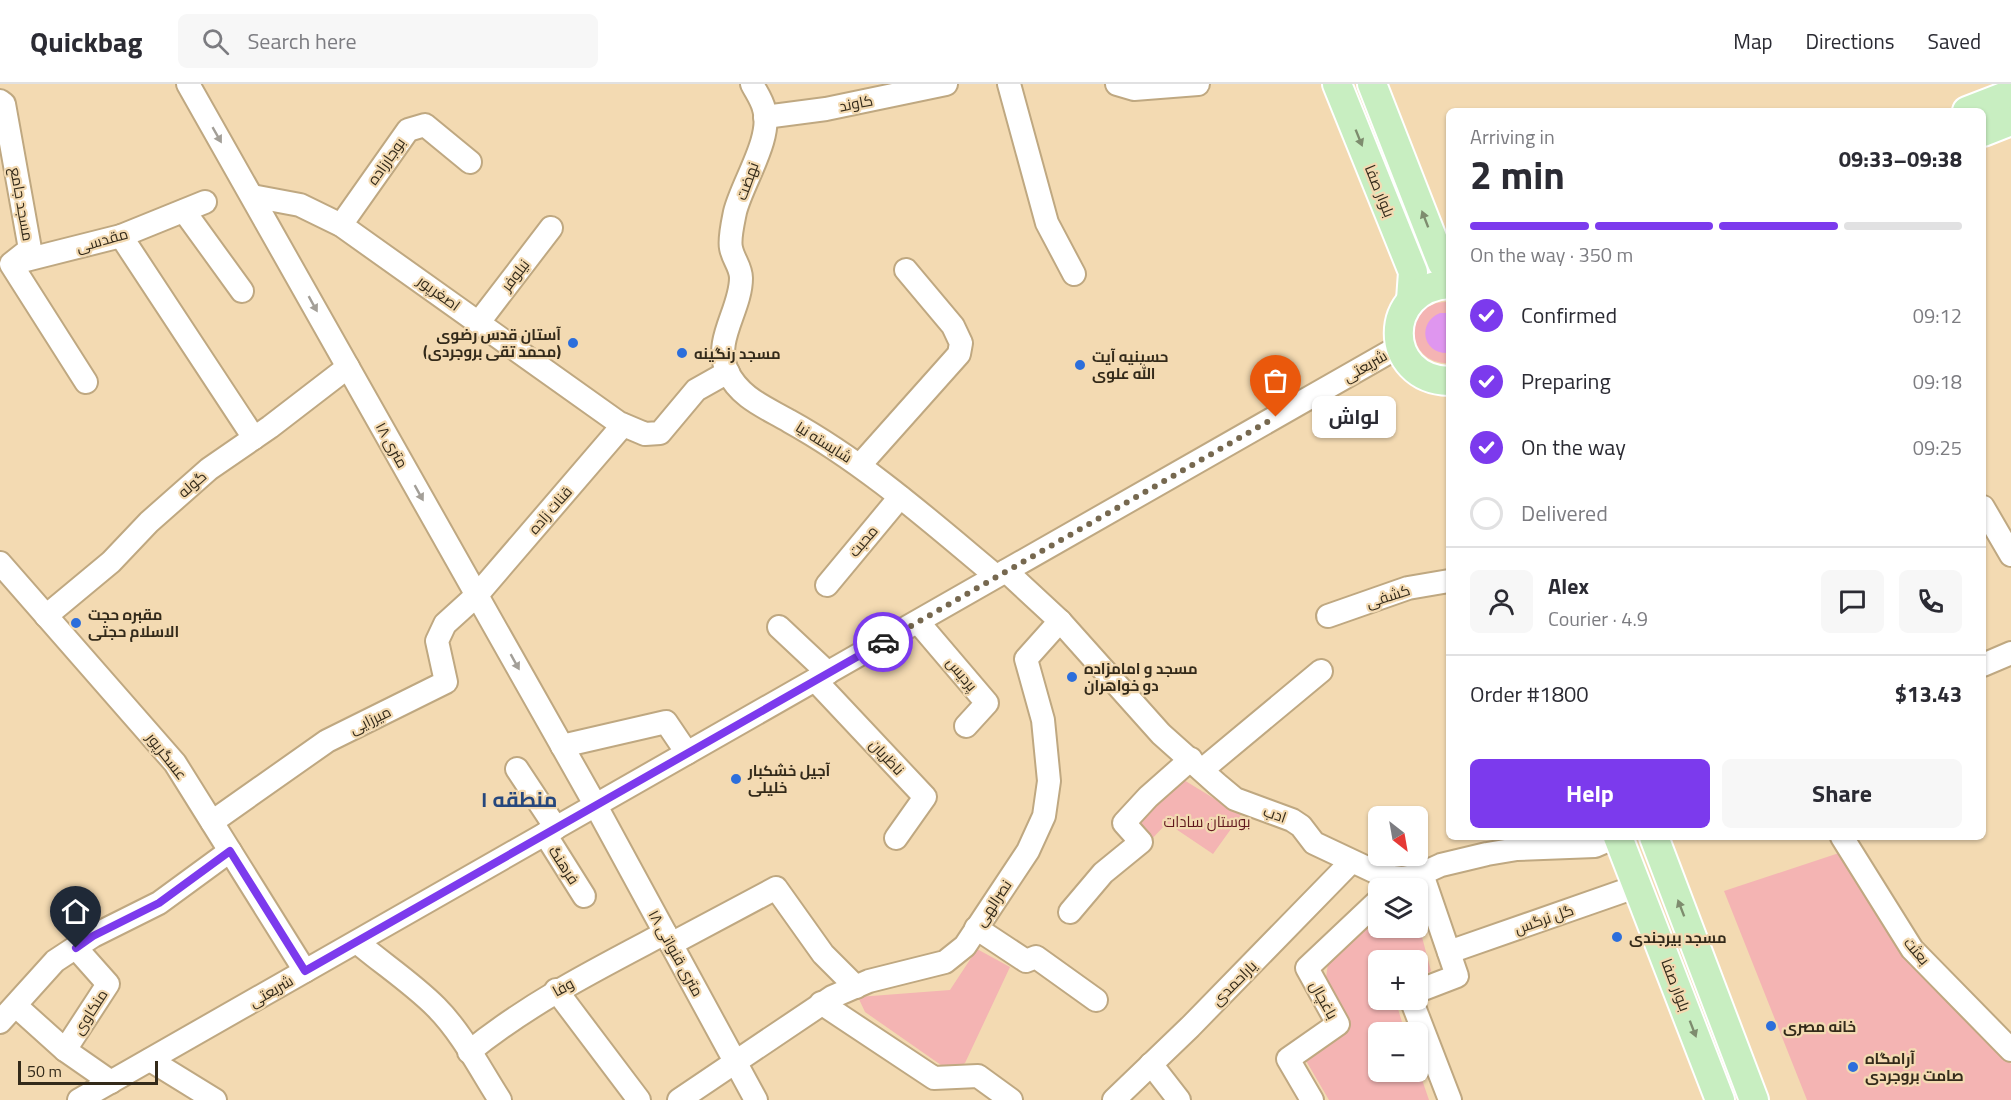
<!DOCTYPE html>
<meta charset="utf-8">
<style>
body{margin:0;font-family:"Titillium Web",Cairo,sans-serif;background:#f7f7f7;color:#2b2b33;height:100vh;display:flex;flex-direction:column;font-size:22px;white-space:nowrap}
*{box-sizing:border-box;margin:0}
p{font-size:20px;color:#7c7c81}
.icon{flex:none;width:33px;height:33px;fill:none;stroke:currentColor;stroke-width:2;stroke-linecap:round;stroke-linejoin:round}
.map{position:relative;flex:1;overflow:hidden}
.sheet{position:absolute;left:1446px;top:24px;width:540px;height:732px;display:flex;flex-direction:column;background:#fff;border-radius:9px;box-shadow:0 2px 4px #0004}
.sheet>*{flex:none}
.needle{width:39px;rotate:149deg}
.fabs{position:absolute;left:1368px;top:722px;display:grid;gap:12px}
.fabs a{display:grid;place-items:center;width:60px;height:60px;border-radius:9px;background:#fff;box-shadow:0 2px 4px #0004;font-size:30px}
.scale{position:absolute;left:18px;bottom:15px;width:140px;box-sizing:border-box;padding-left:6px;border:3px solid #332a1a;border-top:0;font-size:16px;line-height:21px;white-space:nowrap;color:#332a1a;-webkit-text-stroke:4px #f3dab2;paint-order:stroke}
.pin{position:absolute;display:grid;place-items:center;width:51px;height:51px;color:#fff;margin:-62px -26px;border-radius:50% 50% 50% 0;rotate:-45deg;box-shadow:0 0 6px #0007}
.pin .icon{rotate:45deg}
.courier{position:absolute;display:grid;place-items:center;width:60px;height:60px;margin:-30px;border:4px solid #7c3aed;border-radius:50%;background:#fff;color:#222;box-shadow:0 2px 8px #0007}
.bubble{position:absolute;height:42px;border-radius:9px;background:#fff;box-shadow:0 2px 4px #0004;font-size:20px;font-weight:700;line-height:42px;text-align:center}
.head em{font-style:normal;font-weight:700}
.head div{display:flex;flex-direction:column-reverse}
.head{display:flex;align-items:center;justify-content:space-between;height:102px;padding:0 24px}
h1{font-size:39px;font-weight:700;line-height:45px}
.bar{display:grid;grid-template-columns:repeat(4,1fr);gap:9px 6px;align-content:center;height:72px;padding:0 24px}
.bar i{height:8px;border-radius:4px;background:#e1e1e2}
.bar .active{background:#7c3aed}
.bar p{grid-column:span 4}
.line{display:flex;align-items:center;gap:15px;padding:0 24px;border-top:2px solid #e1e1e2}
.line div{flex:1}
.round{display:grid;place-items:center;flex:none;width:63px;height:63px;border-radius:9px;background:#f7f7f7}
ol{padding:0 24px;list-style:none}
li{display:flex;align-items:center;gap:18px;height:66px}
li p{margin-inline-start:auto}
li .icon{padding:6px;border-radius:50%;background:#7c3aed;color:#fff;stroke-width:4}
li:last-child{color:#7c7c81}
li i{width:33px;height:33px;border:3px solid #e1e1e2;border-radius:50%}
.primary-button{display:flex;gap:12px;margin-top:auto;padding:12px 24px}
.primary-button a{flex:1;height:69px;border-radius:9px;background:#7c3aed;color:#fff;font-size:24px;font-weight:700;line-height:69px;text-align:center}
.primary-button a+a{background:#f7f7f7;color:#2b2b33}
header{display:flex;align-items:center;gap:36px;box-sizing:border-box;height:84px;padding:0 30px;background:#fff;border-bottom:2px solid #e1e1e2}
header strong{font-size:28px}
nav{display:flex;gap:33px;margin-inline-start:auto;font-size:21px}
.search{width:420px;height:54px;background:#f7f7f7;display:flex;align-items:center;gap:15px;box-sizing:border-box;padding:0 21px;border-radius:9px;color:#7c7c81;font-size:22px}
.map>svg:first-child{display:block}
.green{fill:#f4b4b3}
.water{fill:#df96ef}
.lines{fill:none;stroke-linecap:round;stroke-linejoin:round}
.minor-casing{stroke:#bfa881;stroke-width:26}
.major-casing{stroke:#fff;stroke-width:32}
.minor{stroke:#fff;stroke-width:22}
.major{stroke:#c8eec1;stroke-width:28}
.oneway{fill:#a39f98}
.oneway2{fill:#7e8c6e}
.done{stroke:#76684f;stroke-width:6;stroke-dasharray:0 10.8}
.route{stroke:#7c3aed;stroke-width:8}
.poi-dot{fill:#2c6edb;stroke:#f3dab2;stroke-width:2}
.labels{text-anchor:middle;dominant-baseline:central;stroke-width:4.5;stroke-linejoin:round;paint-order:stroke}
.street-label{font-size:15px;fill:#332a1a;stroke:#f3dab2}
.poi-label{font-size:15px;font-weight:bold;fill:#332a1a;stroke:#f3dab2;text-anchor:start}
.park-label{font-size:15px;fill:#61181e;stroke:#f3dab2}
.district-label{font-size:21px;font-weight:bold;fill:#26477d;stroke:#f3dab2}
</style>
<header>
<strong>Quickbag</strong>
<div class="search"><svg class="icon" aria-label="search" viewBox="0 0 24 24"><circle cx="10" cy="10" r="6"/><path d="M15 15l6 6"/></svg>Search here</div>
<nav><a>Map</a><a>Directions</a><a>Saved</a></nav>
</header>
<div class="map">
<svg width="2011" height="1016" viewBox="0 0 2011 1016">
<rect width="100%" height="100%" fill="#f3dab2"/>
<!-- green -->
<g class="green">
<path d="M1449 218V279C1402 280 1404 215 1449 218Z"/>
<polygon points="1179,693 1241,731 1213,770 1167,739 1147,760 1133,738"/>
<polygon points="1839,769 1943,907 2011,980 2011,1016 1807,1016 1724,807"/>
<polygon points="1378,831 1378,843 1418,843 1418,838 1431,887 1418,895 1418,876 1378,876 1378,915 1395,915 1405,948 1378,948 1378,987 1418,987 1418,984 1429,1016 1329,1016 1305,975 1350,937 1325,901 1328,879"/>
<polygon points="977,865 1010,883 965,979 951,988 865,928 858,913 950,906"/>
</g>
<!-- water -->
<path class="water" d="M1440 229H1449V269C1423 271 1416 239 1440 229Z"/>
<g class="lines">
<!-- minor casing -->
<g class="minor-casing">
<g id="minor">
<polyline points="188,0 596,722 756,1016"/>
<path d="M752 0C756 8 762 16 764 25 773 54 742 99 735 128 733 138 729 155 731 164 733 175 741 183 741 194 741 226 713 256 727 287 740 314 765 323 789 337 865 379 930 437 996 492"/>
<polyline points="1009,0 1047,139 1074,190"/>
<polyline points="1117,0 1134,5 1198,0"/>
<polyline points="0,17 4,20 30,165 11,180 86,298"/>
<polyline points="765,33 826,25 946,0"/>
<polyline points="252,112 300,121 341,141 619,339 645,350 660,349 696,306 728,288"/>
<polyline points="184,127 242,207"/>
<polyline points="341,141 408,46 425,41 470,78"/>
<polyline points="121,152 254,354"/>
<polyline points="14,179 121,152 205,118"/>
<polyline points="479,238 551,144"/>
<polyline points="860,381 959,270 961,259 953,242 906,186"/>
<polyline points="1983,423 2011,471"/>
<polyline points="0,479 175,679 305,887"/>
<polyline points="1006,487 1060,537 1161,650 1217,700 1235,715 1292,736 1301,742 1314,759 1384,792 1402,794 1419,791 1441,781 1487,770 1517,765 1595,762 1616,753"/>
<polyline points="827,501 900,413"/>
<polyline points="46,532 111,478 149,438 209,385 270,343 348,283"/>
<polyline points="1328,532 1408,504 1449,497"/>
<polyline points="918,538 987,619 966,642"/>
<polyline points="779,543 828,589"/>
<polyline points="1983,581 2011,569"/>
<polyline points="815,596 925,713 896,754"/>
<polyline points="562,662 666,638 687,669"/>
<polyline points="517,685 556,744"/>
<polyline points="1202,686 1321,587"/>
<polyline points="212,738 327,657 446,598 437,557 445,540 477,511 623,341"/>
<polyline points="545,750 584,812"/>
<polyline points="1842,753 1912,865 2011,966"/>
<polyline points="1070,828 1103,789 1141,758 1124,739 1148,713 1191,675"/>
<polyline points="976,844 1026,877 1036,873 1096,916"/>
<path d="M357 858C383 880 412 899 436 923 462 949 480 985 500 1016"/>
<polyline points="671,860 776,804 823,870 856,903"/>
<polyline points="1449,868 1638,802"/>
<polyline points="556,906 639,1016"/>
<polyline points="1418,907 1457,892 1422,790"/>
<polyline points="1411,915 1450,1016"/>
<polyline points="821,919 934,994 978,992 1011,1016"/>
<polyline points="16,922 65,966 111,998"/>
<polyline points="0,938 55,877 93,852 159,819 230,767"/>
<polyline points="65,966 108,900 76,864"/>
<path d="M469 968C529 919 597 885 665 849"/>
<polyline points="150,976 215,1016"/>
<polyline points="1151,980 1179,1016"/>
<polyline points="79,1016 1400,262"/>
<polyline points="679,1016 832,913 869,897 945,878 965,862 1028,767 1044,732 1049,697 1043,636 1026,575 1060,537"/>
<polyline points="1114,1016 1190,943 1351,778"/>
<polyline points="1312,1016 1288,975 1338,940 1307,884 1378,817"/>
</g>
</g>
<!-- major casing -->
<g class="major-casing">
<g id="major">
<polyline points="1337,0 1413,188 1411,216"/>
<polyline points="1372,0 1442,179 1449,188"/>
<polyline points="1967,27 2011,10"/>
<polyline points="1983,48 2011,37"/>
<path d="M1449 200C1382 204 1382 295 1449 297"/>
<polyline points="1618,753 1720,1016"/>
<polyline points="1654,753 1754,1016"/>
</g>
</g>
<!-- minor -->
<use href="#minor" class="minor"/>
<!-- major -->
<use href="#major" class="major"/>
</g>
<!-- one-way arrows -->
<defs><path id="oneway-solid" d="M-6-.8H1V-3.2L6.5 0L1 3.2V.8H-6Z" transform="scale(1.5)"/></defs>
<g class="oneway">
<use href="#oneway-solid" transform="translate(217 51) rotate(60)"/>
<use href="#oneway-solid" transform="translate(313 220) rotate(61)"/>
<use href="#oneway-solid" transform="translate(419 409) rotate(61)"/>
<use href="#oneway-solid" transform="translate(515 578) rotate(61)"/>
</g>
<g class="oneway2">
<use href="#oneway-solid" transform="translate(1359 54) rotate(68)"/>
<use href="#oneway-solid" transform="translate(1425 135) rotate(-111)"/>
<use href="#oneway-solid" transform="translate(1681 824) rotate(-111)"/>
<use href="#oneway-solid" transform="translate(1693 945) rotate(69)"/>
</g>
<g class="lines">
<!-- done -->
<polyline class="done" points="883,558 1276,333"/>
<!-- route -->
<polyline class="route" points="76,864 93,852 159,819 230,767 305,887 883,558"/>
</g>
<!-- markers -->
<g class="poi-dot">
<circle cx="573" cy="259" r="6"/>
<circle cx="682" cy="269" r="6"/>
<circle cx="1080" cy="281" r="6"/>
<circle cx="76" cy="539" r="6"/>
<circle cx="1072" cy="593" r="6"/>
<circle cx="736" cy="695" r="6"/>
<circle cx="1617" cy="853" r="6"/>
<circle cx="1771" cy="942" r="6"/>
<circle cx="1853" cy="983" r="6"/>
</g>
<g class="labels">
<!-- street labels -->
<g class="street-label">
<text transform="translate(856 19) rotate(-11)">کاوند</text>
<text transform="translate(386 77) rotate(-55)">بوجارزاده</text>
<text transform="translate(747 97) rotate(-70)">نهضت</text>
<text transform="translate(1380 107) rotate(68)">بلوار صفا</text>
<text transform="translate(22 120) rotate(80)">مسجد جامع</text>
<text transform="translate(102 156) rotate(-16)">مقدسی</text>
<text transform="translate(515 191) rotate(-52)">نیلوفر</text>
<text transform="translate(439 209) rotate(36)">اصغرپور</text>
<text transform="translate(1365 282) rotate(-30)">شریعتی</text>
<text transform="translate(824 358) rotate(32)">شایسته نیا</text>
<text transform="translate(392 361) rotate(61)">۱۸ متری</text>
<text transform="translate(192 400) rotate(-41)">گوله</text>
<text transform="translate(550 426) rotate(-49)">قنات زاده</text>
<text transform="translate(863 457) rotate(-50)">محبت</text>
<text transform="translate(1388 512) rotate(-18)">کشفی</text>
<text transform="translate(962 590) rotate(50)">پردیس</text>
<text transform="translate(370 636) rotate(-26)">میرزایی</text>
<text transform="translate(167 672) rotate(52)">عسگرپور</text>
<text transform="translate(887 673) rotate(47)">ناظریان</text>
<text transform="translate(1275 730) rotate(19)">ادب</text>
<text transform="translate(564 781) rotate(57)">فرهنگ</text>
<text transform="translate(993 819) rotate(-56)">نصرالهی</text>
<text transform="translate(1544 835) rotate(-19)">گل نرگس</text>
<text transform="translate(1917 867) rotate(50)">بعثت</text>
<text transform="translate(676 869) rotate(61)">۱۸ متری قنواتی</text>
<text transform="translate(1234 899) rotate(-45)">یاراحمدی</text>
<text transform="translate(1676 901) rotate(69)">بلوار صفا</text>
<text transform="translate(563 903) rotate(-29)">وفا</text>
<text transform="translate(271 907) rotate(-30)">شریعتی</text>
<text transform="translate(1324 916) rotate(61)">باغچال</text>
<text transform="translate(90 928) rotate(-57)">منکاوی</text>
</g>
<!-- poi labels -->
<g class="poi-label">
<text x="561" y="250" text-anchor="end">آستان قدس رضوی<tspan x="561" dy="17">(محمد تقی بروجردی)</tspan></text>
<text x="694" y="269">مسجد رنگینه</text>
<text x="1092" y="272">حسینیه آیت<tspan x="1092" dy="17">الله علوی</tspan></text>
<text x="88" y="530">مقبره حجت<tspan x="88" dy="17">الاسلام حجتی</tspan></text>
<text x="1084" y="584">مسجد و امامزاده<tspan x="1084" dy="17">دو خواهران</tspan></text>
<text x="748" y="686">آجیل خشکبار<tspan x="748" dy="17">خلیلی</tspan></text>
<text x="1629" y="853">مسجد بیرجندی</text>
<text x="1783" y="942">خانه مصری</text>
<text x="1865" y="974">آرامگاه<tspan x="1865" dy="17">صامت بروجردی</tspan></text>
</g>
<!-- park labels -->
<g class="park-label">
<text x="1207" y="737">بوستان سادات</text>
</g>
<!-- district labels -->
<g class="district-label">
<text x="519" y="715">منطقه ۱</text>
</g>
</g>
</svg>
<div class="fabs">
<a><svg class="needle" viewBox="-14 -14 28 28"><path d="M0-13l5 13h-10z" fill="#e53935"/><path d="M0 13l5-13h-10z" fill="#7c7c81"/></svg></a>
<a><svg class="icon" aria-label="layers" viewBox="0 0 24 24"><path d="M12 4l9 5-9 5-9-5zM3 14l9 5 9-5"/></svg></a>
<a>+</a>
<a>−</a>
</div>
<div class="scale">50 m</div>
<div class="pin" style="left:1276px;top:333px;background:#ea580c"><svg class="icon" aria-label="bag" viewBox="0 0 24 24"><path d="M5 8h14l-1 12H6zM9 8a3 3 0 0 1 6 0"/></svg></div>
<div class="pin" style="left:76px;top:864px;background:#1f2937"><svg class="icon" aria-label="home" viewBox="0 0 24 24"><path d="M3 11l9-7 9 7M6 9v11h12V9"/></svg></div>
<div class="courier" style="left:883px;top:558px"><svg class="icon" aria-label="car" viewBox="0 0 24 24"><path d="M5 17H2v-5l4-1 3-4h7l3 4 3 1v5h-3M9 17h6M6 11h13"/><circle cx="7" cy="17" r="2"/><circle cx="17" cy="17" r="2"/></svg></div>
<div class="bubble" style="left:1312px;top:312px;width:84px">لواش</div>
<section class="sheet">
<div class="head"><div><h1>2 min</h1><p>Arriving in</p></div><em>09:33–09:38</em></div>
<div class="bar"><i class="active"></i><i class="active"></i><i class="active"></i><i></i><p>On the way · 350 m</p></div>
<ol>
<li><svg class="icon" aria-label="check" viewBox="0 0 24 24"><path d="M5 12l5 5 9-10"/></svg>Confirmed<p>09:12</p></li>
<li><svg class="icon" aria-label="check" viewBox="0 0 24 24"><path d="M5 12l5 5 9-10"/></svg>Preparing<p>09:18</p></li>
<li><svg class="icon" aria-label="check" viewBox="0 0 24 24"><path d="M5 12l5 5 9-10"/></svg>On the way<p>09:25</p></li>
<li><i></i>Delivered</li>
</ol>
<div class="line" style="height:108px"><a class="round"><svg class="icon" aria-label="person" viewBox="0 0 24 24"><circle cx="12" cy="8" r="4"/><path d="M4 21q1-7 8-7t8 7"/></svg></a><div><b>Alex</b><p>Courier · 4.9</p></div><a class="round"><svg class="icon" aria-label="chat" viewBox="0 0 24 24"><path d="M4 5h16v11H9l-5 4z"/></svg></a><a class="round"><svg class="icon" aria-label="phone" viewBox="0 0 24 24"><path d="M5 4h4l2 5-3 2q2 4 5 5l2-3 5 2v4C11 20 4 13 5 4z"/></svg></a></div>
<div class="line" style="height:78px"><div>Order #1800</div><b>$13.43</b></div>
<div class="primary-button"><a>Help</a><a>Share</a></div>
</section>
</div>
